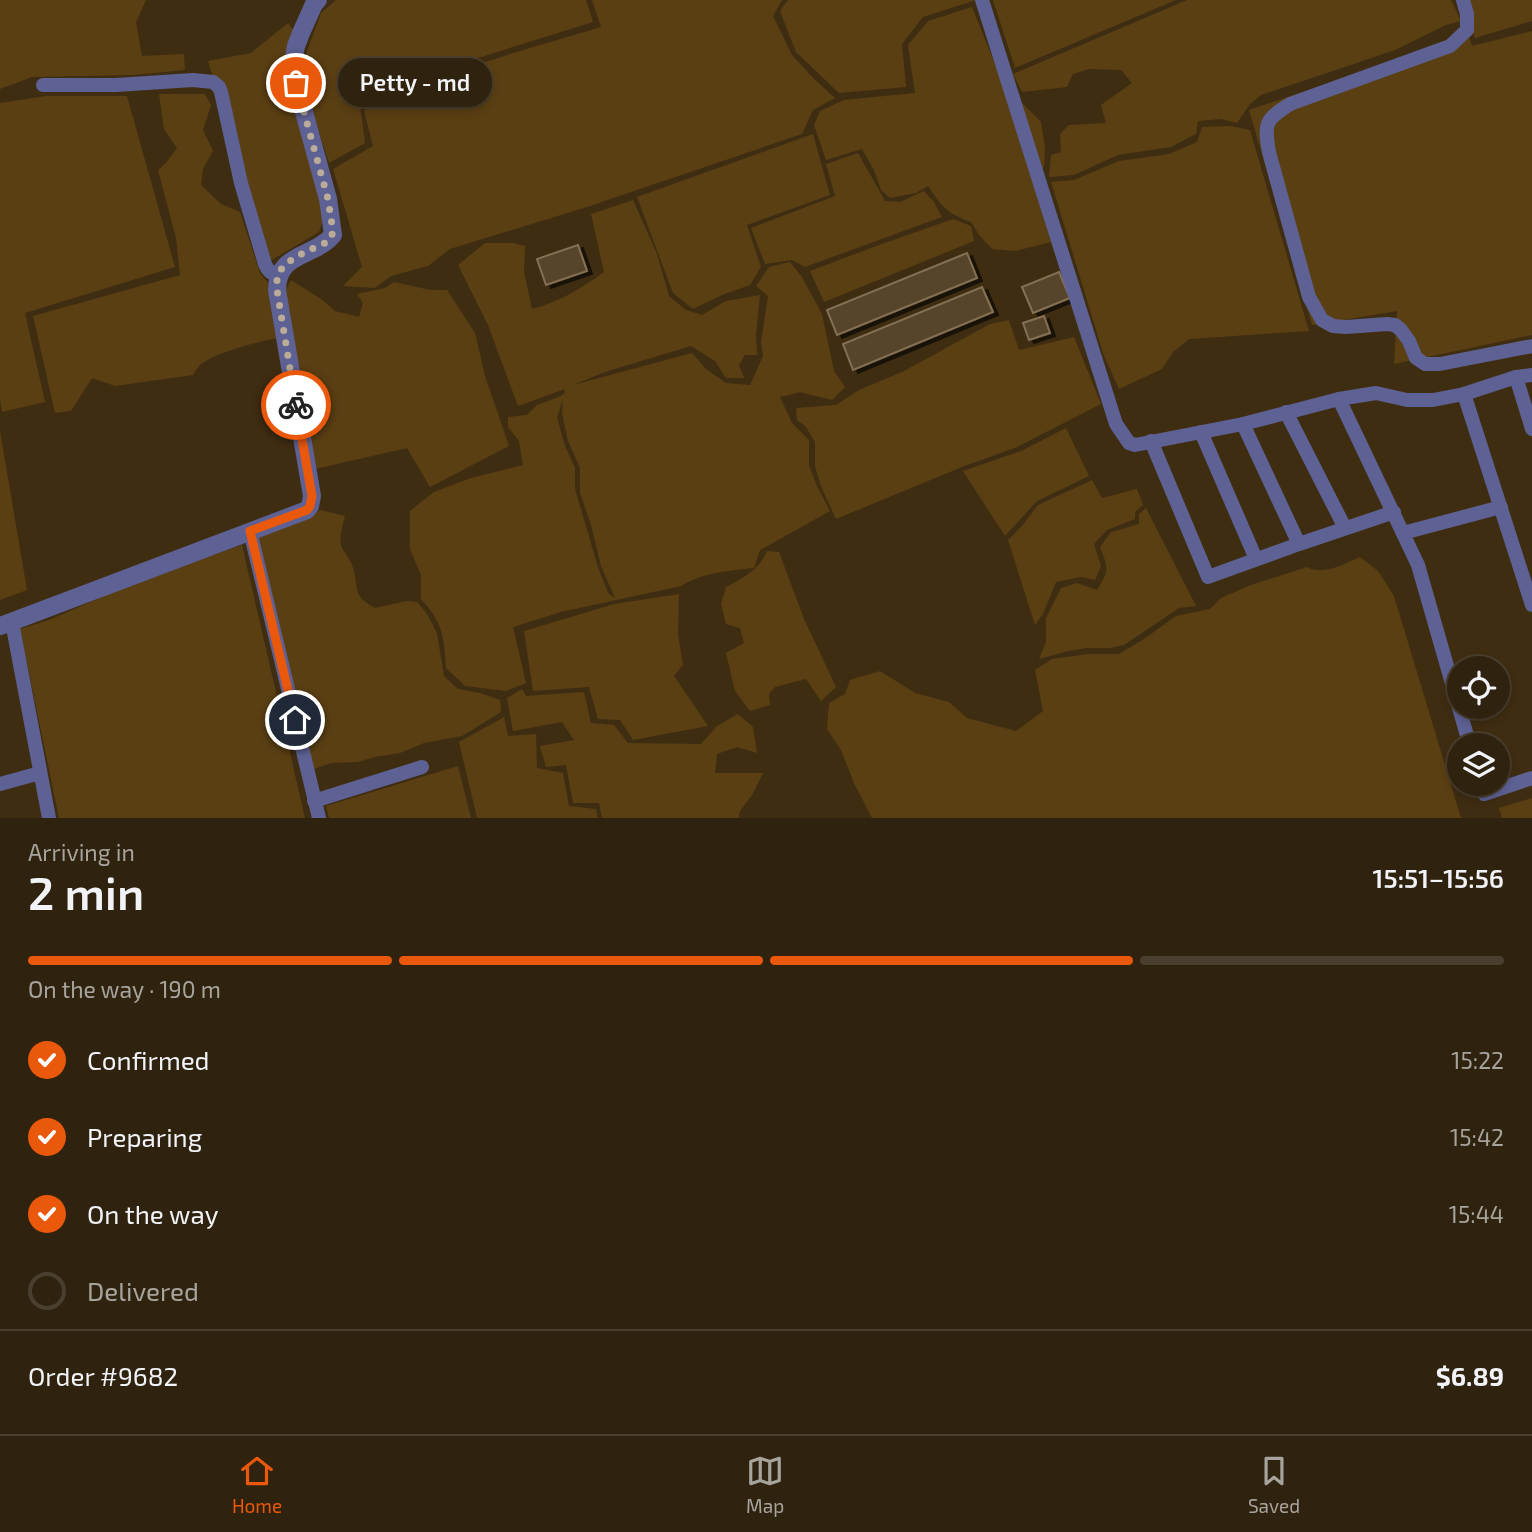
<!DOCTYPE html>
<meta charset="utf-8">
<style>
body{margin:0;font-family:"Exo 2",sans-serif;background:#3b2f1c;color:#f1f3f6;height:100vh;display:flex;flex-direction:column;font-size:26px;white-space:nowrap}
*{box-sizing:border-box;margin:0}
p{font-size:23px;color:#a7a49e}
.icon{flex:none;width:38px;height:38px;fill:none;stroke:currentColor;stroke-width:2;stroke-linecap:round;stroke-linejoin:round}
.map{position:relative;height:818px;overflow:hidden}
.details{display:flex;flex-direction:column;background:#2f220e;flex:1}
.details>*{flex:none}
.tools{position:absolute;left:1447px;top:656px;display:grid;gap:14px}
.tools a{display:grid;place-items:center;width:63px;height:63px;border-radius:50%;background:#2f220e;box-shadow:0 4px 10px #0003,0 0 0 2px #4a3f2e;font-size:35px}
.pin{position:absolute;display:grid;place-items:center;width:60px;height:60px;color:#fff;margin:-30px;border:4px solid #fff;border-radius:50%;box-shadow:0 2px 7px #0007}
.courier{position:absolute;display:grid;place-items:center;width:70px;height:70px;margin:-35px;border:5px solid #ea580c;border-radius:50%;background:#fff;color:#222;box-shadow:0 2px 9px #0007}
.bubble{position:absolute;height:49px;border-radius:24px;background:#2f220e;box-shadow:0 4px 10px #0003,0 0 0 2px #4a3f2e;font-size:23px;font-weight:600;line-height:49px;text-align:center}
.headline em{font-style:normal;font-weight:600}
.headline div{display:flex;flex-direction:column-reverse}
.headline{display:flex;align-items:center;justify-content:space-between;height:119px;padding:0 28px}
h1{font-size:46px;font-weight:600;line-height:52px}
.bar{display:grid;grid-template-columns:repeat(4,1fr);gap:10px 7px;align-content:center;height:84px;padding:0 28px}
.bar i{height:9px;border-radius:5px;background:#4a3f2e}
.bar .current{background:#ea580c}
.bar p{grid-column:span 4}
.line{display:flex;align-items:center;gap:18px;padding:0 28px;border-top:2px solid #4a3f2e}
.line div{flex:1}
ol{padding:0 28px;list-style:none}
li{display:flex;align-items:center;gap:21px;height:77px}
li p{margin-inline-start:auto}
li .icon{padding:7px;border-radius:50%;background:#ea580c;color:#fff;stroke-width:4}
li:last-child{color:#a7a49e}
li i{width:38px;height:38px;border:4px solid #4a3f2e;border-radius:50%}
.dock{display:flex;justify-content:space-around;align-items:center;height:98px;border-top:2px solid #4a3f2e;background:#2f220e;font-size:19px;color:#a7a49e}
.dock a{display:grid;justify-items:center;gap:4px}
.dock .current{color:#ea580c}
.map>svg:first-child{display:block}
.green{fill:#5a3f13;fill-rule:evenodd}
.building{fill:#574429;stroke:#847053;stroke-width:2;filter:url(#shadow)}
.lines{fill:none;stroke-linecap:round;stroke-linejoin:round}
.minor{stroke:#5e6194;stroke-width:14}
.tertiary{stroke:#5e6194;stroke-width:18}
.done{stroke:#baac99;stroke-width:7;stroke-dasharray:0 12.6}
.route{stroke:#ea580c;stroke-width:9}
</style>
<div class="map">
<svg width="1532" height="818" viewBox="0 0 1532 818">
<defs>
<filter id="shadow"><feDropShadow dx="5" dy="3" stdDeviation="0" flood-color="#0009"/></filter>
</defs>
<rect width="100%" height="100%" fill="#3f2d12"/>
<!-- green -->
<g class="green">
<polygon points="0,0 146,0 136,22 142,56 184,54 185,70 133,75 32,77 0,89"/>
<polygon points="336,0 586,0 593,22 401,82 360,105 365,143 329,163 307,95 305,57 321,13"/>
<polygon points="592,0 782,0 773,16 792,55 815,80 835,98 813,110 802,134 587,207 450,249 428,266 391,276 375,288 343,286 362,267 333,169 373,146 364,110 405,88 520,51 601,27"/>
<polygon points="788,0 976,0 923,17 902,44 906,87 839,93 796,52 780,11"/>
<polygon points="993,0 1176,0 1015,68"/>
<polygon points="1187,0 1451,0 1461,21 1446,25 1395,50 1261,95 1250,104 1237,123 1221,119 1198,121 1196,134 1171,147 1118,155 1074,175 1049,177 1051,155 1061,152 1060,134 1069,125 1106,123 1101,105 1132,83 1121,70 1089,69 1073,74 1067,87 1022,92 1013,74"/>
<polygon points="1458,0 1532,0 1532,21 1475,38"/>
<path d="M972 7 999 74 1013 85 1022 103 1041 122 1045 149 1044 167 1033 178 1051 242 1015 251 992 249 979 235 971 222C947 213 942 207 928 186L916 193 890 198 881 190 874 170 862 149 826 160 814 125 820 111 844 100 915 93 908 45 928 21Z"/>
<polygon points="288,23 294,31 324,217 319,232 270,261 208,61 251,53"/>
<polygon points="1532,31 1532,335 1394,364 1397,311 1312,325 1249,110 1469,36 1472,46"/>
<path d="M159 94H205L211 105 203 130 213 151 203 169 201 185 221 204 240 212 260 273 268 283 278 338C259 341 219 352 204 362 199 365 196 370 193 375L115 386 92 378 71 411 55 413 33 316 180 275 176 238 158 170 166 163 177 148 164 129Z"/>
<polygon points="46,96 127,96 175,267 25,313 45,402 2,412 0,399 0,103"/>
<polygon points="1230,126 1250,130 1309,331 1189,339 1173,352 1162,369 1119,389 1104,356 1051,182 1074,180 1119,161 1169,154 1197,142 1202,127"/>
<polygon points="813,134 830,195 747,225 761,267 750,285 722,295 693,309 673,293 637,197"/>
<polygon points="858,153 885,201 900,202 924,191 934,202 942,217 805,267 792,260 765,264 751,228 835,196 826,164"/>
<path d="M633 200 657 254 669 296 686 310 702 315 726 301 760 295 756 334 757 355H745L739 365 744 378H726L715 361 691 346 605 372 573 385 692 353 706 369 726 383 750 385 763 356 761 342 768 296 756 286 769 267 790 262 802 277 822 314 834 371 845 387 832 400 800 392 780 397 792 423 809 440V466L817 486 830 511 760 550 754 568C728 571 704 572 681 586L561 612 513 627 526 683 506 691 465 686 446 668C444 636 443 623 421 599V575L410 549V511L434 492 471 478 523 465 519 441 508 427V417L527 415 537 405 556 398 564 394 565 389 518 406 488 325 458 265 485 243H513L525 246 524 272 532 309C559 302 582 288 604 272L591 214ZM563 399 562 413 568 441 580 468V493L591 525 601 566 615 598 608 593 598 567 575 489V468L565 446 557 418Z"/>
<polygon points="953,219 971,226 974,241 824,302 810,271 879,245"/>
<polygon points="291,280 321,299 335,311 359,317 363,303 357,294 385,288 394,282 430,290 447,290 475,333 485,376 509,446 430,487 407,448 315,469 284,293"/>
<polygon points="1009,320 1019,350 1074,337 1101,404 1017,447 962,467 836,519 820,484 815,466 815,442 806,427 797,420 796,408 836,405 859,390 904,371 990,324"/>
<polygon points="1066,428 1089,476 1037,501 1005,536 963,471 1021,451"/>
<polygon points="0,431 27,590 0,600"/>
<polygon points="1092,480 1102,498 1137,489 1143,505 1135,512 1135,519 1107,530 1094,544 1101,566 1095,580 1081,577 1056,582 1043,614 1035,625 1008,540 1022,526 1038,505"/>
<path d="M1146 508 1196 606 1179 608 1124 645 1110 648H1086L1069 651 1039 659 1046 642V618L1061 588 1077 583 1097 590C1109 570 1109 570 1100 547L1111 532 1139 524V514Z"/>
<path d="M320 510 345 516C343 525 339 536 341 545 343 552 350 558 352 565 360 587 350 595 375 608L407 601 417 602 427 614 437 633 444 676 458 689 480 693 500 700 501 712 462 736 424 743 400 753 375 757 358 762 331 763 314 769 256 537 311 517Z"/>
<polygon points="242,545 305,818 59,818 20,629 49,620 139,581"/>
<path d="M767 551 779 552 804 619 836 687 821 701 806 679 775 687 769 694 770 705 750 711 735 691 726 653 744 643 740 628 726 624 721 604 726 587C742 579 760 569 767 551Z"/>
<path d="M1360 557 1378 571 1394 596 1461 818H872L854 783 841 750 827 729 829 703 845 694 850 680 880 671 915 693 949 702 967 718 1016 731 1043 711 1035 670 1052 659 1088 654H1119L1144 639 1176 616 1210 609 1221 598 1251 585 1307 567C1323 576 1344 564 1360 557Z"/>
<polygon points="679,594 678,634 683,665 674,676 708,726 633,740 620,720 598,719 589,687 533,691 524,631 614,604"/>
<polygon points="522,689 526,696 584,692 591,723 614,725 628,743 701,744 717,726 738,714 753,727 757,753 737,747 717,754 715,773 763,773 752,795 740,811 739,818 602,818 599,803 573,803 566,765 546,767 540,746 574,740 562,722 513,731 507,698"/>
<polygon points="504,717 508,736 536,734 537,768 563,773 569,806 596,809 598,818 477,818 459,742"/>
<polygon points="458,766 471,818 329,818 326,806"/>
<polygon points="1532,798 1532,818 1502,818 1499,808"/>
</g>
<!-- building -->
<g class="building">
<polygon points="578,245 587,271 546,285 537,259"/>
<polygon points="967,253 977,278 837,335 827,310"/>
<polygon points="1059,272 1070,298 1033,313 1022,287"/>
<polygon points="982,287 993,312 853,370 843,344"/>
<polygon points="1044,316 1050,333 1029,340 1023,323"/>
</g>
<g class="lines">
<!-- minor -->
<g class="minor">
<polyline points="982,0 1116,424 1129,443 1135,445 1243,424 1339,399 1376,393 1407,400 1433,400 1464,394 1516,377 1532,375"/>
<path d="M1463 0 1467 14V30L1450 46 1290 104C1265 120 1264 123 1269 152L1309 297 1322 320 1333 326 1346 327 1387 324 1395 325 1401 330 1409 341 1416 358 1425 364H1440L1532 346"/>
<path d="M43 85H116L193 80 213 82 219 87 221 92 241 183 265 264C268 271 271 274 279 275"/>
<polyline points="1516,377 1532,429"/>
<polyline points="1464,394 1532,605"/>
<polyline points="1339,399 1418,565 1470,746"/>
<polyline points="1286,412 1345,528"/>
<polyline points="1243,424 1299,544"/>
<polyline points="1201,432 1256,559"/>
<polyline points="1151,441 1208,577 1299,544 1394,512"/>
<polyline points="250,531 319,818"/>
<polyline points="1403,533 1501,507"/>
<polyline points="12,622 49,818"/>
<polyline points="0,784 40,773"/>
<polyline points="1481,784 1484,794 1532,778"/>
<polyline points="314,801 422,767"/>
</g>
<!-- tertiary -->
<path class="tertiary" d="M0 626 307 510 310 506 312 496 277 290C277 252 314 258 333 235L328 199 296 83 293 63 296 46 301 33 314 4 318 0"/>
</g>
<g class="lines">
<!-- done -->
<path class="done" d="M296 405 277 290C277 288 277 280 277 278 282 259 311 250 327 242L331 238 333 231 328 199 296 83"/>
<!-- route -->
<polyline class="route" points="295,720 250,531 307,510 310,506 312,496 296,405"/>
</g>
</svg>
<div class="tools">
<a><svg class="icon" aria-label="locate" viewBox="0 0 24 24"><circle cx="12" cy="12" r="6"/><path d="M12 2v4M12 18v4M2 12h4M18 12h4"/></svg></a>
<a><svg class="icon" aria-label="layers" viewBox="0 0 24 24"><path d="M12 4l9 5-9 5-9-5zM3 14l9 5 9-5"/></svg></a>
</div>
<div class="pin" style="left:296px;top:83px;background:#ea580c"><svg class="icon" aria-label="bag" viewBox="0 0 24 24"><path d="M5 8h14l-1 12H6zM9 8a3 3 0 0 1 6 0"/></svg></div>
<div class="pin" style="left:295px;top:720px;background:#1f2937"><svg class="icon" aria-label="home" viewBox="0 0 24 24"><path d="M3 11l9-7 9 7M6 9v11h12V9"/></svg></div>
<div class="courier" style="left:296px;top:405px"><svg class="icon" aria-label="bike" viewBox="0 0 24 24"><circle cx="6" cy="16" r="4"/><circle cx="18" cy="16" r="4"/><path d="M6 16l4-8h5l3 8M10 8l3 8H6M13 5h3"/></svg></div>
<div class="bubble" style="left:338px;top:58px;width:154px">Petty - md</div>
</div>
<section class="details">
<div class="headline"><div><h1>2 min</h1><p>Arriving in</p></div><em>15:51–15:56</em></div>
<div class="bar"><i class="current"></i><i class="current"></i><i class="current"></i><i></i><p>On the way · 190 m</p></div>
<ol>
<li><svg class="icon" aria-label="check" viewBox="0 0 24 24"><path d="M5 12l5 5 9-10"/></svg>Confirmed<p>15:22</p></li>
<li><svg class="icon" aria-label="check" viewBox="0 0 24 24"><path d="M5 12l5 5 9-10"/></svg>Preparing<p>15:42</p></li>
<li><svg class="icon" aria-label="check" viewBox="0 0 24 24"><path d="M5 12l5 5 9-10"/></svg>On the way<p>15:44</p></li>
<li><i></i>Delivered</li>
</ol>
<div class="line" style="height:91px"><div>Order #9682</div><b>$6.89</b></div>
</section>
<nav class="dock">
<a class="current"><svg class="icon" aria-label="home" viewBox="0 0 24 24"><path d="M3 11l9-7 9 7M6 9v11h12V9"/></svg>Home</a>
<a><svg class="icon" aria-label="map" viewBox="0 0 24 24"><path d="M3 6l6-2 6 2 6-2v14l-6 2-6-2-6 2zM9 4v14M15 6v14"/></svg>Map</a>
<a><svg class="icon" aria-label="saved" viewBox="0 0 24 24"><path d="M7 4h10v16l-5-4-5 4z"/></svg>Saved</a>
</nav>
